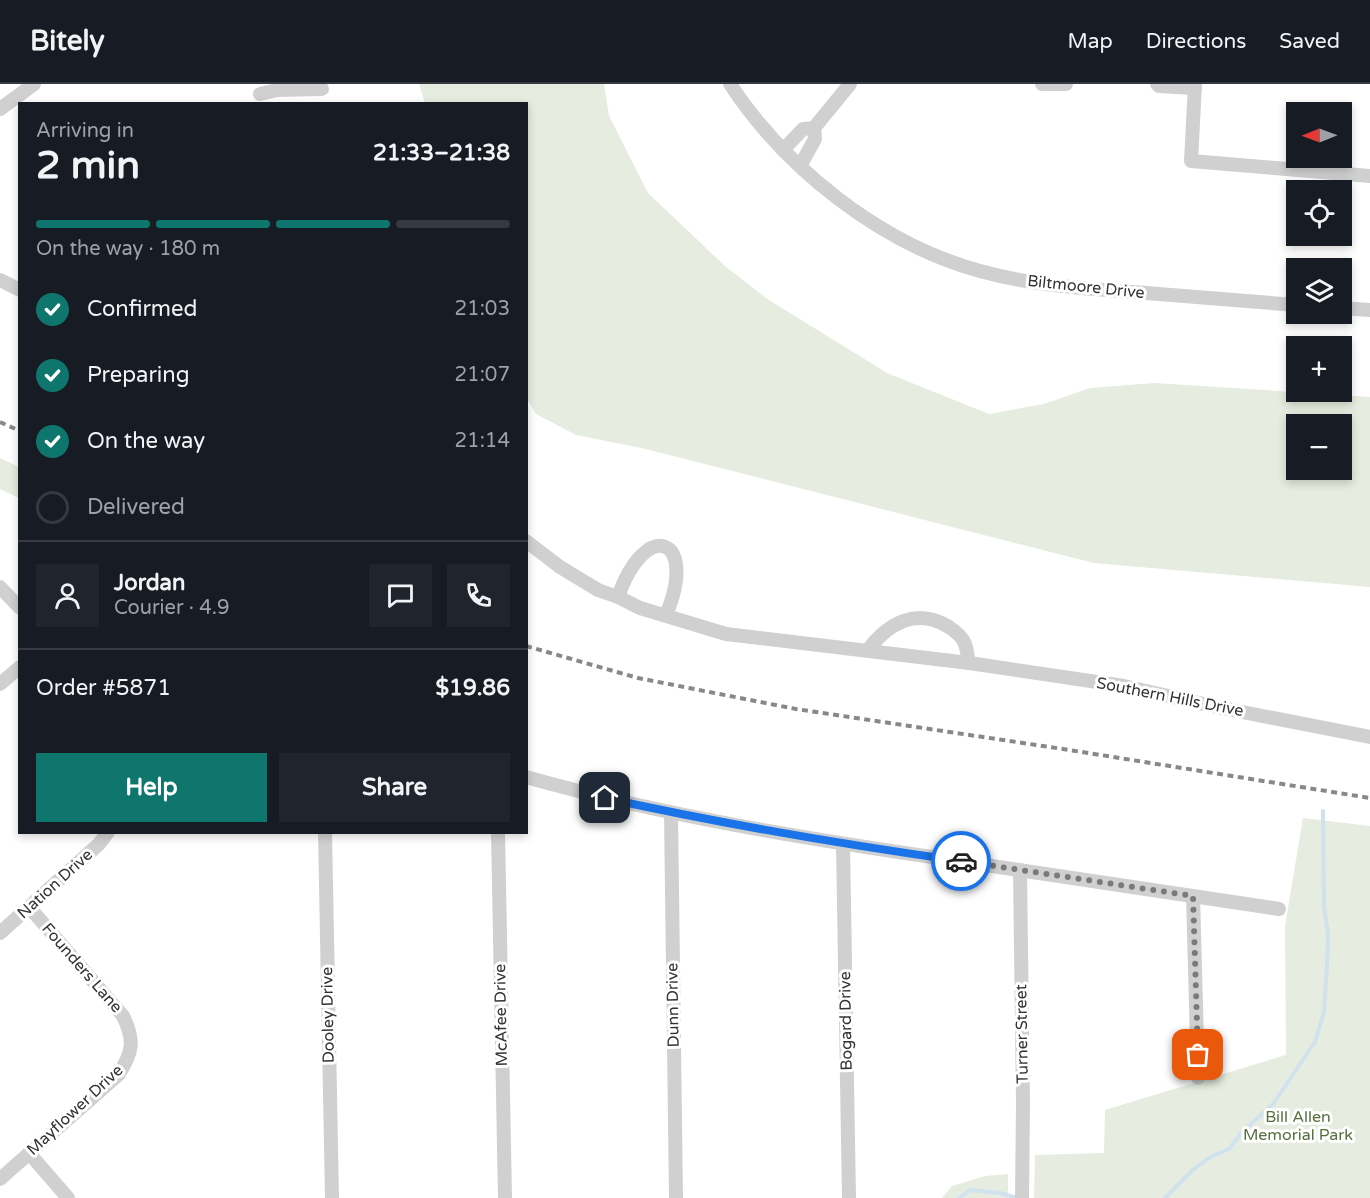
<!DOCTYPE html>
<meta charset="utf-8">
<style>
body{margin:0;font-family:"Varela Round",sans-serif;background:#20242c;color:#f1f3f6;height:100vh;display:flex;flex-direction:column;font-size:22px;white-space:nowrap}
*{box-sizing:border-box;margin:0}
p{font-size:20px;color:#9ea1a6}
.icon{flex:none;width:33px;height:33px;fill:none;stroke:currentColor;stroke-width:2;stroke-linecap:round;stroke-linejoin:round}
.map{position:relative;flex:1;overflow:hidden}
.sheet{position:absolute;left:18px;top:18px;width:510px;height:732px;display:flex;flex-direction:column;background:#171b24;border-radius:0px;box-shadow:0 3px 9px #0003}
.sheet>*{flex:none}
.needle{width:39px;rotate:269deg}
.fabs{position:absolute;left:1286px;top:18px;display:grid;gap:12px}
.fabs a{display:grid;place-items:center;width:66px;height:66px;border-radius:0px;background:#171b24;box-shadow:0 3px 9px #0003;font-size:30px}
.pin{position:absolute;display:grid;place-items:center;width:51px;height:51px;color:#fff;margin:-26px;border-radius:12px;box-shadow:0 3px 9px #0006}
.courier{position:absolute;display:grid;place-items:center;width:60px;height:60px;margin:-30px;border:4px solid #1a73e8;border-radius:50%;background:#fff;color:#222;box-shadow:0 2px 8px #0007}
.headline em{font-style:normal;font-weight:700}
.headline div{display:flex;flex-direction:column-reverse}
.headline{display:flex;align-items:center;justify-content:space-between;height:102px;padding:0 18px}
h1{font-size:39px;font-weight:700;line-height:45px}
.bar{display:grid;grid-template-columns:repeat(4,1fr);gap:9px 6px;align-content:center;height:72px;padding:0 18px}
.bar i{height:8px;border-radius:4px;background:#363941}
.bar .active{background:#0f766e}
.bar p{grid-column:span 4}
.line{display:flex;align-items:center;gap:15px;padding:0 18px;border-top:2px solid #363941}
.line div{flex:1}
.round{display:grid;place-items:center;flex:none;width:63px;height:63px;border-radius:0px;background:#20242c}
ol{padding:0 18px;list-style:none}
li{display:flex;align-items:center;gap:18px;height:66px}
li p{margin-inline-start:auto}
li .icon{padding:6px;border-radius:50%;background:#0f766e;color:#fff;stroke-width:4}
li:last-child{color:#9ea1a6}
li i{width:33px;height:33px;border:3px solid #363941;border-radius:50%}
.action{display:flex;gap:12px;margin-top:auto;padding:12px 18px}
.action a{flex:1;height:69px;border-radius:0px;background:#0f766e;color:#fff;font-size:24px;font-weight:700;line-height:69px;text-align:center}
.action a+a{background:#20242c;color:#f1f3f6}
header{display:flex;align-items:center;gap:36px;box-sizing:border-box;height:84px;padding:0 30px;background:#171b24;border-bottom:2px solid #363941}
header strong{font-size:28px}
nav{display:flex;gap:33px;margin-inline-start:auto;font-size:21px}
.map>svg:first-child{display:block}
.green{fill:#e6ecdf;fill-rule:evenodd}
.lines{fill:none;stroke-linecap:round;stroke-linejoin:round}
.stream{stroke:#cfe2ee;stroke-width:4}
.street{stroke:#d0d0d0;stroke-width:14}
.rail{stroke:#888;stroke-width:4;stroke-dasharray:6 4.5;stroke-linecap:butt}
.done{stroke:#7a7a7a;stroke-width:6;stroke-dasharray:0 10.8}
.route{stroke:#1a73e8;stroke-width:8}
.labels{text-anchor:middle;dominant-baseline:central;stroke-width:6;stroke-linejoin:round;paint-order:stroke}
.street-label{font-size:16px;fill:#333;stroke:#fff}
.park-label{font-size:16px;fill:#56703f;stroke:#fff}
</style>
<header>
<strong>Bitely</strong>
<nav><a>Map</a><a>Directions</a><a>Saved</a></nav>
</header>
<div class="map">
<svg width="1370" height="1114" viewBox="0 0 1370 1114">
<rect width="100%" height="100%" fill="#fff"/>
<!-- green -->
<g class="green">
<path d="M419 0H604L609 32 648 109 726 183 769 216 887 289 989 330 1044 320 1090 304 1155 299 1370 313V503L1094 479 646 365 576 351 536 330 526 313V20L425 19ZM1341 340V386H1296V340Z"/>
<polygon points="0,374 19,383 19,414 0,405"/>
<polygon points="1303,734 1370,742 1370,1114 1034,1114 1035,1071 1104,1069 1105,1026 1286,971 1285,842"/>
<polygon points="1008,1090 1008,1114 942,1114 952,1102 985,1092"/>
</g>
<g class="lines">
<!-- stream -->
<g class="stream">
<polyline points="959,1114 970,1106 1000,1109 1017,1114"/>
<polyline points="1165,1114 1194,1085 1212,1072 1229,1065 1241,1049 1273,1020 1315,958 1324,928 1327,881 1328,851 1324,823 1323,727"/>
</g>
<!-- street -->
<g class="street">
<path d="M730 0C786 85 881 160 980 187 1034 202 1090 205 1146 209 1196 213 1246 217 1296 221"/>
<polyline points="1042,0 1066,0"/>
<polyline points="1157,0 1159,2 1195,4"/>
<polyline points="1195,0 1191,77 1370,92"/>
<polyline points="260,10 277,6 322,5"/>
<polyline points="0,25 34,0"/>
<polyline points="783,66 803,45 814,44 850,0"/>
<polyline points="800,82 815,55 814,44"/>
<polyline points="0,196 20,206"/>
<polyline points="1341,224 1370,226"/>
<polyline points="526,457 560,483 598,506 618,513 640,524 726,550 969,579 1124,602 1217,623 1370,653"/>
<polyline points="0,503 20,524"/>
<path d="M618 513C646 433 699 453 666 531"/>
<path d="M868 566C888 539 917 523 949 543 955 547 963 554 965 560 967 566 968 573 969 579"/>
<polyline points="0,600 20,583"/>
<path d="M526 693C668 733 814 756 959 777 1066 793 1172 809 1279 825"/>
<polyline points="671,729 676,1114"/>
<polyline points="325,748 332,1114"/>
<polyline points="498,748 505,1114"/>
<polyline points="843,760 849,1114"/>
<polyline points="1020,786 1023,1020 1022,1114"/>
<polyline points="1193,812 1198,994"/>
<polyline points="0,849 99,760 108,748"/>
<polyline points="29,1069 68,1114"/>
<path d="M0 1095 118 991C133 969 135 956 123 932L30 824"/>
</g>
<!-- rail -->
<g class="rail">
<polyline points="0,338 20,347"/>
<polyline points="526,562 638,594 796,625 1063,665 1370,714"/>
</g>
</g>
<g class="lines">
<!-- done -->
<polyline class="done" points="961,777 1193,812 1198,971"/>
<!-- route -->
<path class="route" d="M605 714C723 740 841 760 961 777"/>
</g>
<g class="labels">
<!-- street labels -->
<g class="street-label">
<text transform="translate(1086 203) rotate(6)">Biltmoore Drive</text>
<text transform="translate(1170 613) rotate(11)">Southern Hills Drive</text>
<text transform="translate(55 800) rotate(-42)">Nation Drive</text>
<text transform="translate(82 884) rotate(49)">Founders Lane</text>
<text transform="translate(673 921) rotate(-91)">Dunn Drive</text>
<text transform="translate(328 931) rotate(-91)">Dooley Drive</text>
<text transform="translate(501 931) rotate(-91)">McAfee Drive</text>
<text transform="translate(846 937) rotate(-91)">Bogard Drive</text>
<text transform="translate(1022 950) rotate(-91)">Turner Street</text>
<text transform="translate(75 1026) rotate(-43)">Mayflower Drive</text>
</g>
<!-- park labels -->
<g class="park-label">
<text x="1298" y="1033">Bill Allen<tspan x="1298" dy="18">Memorial Park</tspan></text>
</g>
</g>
</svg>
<div class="fabs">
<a><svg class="needle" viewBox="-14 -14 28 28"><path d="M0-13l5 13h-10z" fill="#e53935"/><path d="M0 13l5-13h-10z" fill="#9ea1a6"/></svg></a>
<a><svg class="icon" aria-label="locate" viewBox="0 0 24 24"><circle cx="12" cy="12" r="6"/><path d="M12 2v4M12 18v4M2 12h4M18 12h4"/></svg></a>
<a><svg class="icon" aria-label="layers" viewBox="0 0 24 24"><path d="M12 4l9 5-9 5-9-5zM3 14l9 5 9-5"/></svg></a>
<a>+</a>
<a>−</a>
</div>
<div class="pin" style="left:1198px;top:971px;background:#ea580c"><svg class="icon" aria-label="bag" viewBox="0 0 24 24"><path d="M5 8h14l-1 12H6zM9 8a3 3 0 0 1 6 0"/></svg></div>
<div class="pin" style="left:605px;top:714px;background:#1f2937"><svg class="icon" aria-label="home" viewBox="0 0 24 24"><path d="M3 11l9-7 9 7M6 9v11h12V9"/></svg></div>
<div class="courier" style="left:961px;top:777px"><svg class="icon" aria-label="car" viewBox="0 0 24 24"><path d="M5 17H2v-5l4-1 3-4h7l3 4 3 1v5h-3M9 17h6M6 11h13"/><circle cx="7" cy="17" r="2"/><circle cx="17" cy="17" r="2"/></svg></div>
<section class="sheet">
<div class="headline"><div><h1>2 min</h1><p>Arriving in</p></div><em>21:33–21:38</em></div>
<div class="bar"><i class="active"></i><i class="active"></i><i class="active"></i><i></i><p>On the way · 180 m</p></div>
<ol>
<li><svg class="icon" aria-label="check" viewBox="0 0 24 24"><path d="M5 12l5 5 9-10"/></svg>Confirmed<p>21:03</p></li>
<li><svg class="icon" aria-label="check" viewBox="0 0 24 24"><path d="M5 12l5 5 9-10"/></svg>Preparing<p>21:07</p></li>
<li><svg class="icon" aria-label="check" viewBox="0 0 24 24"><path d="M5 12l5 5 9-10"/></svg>On the way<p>21:14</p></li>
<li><i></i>Delivered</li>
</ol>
<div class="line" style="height:108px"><a class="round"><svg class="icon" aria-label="person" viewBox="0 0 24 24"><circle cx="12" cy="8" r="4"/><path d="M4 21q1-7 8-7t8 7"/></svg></a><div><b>Jordan</b><p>Courier · 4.9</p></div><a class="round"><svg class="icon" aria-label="chat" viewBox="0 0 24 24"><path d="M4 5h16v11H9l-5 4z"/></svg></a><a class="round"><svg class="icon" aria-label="phone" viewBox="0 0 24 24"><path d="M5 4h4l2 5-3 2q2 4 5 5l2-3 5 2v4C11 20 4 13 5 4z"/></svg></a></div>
<div class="line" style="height:78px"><div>Order #5871</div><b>$19.86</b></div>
<div class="action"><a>Help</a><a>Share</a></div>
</section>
</div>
